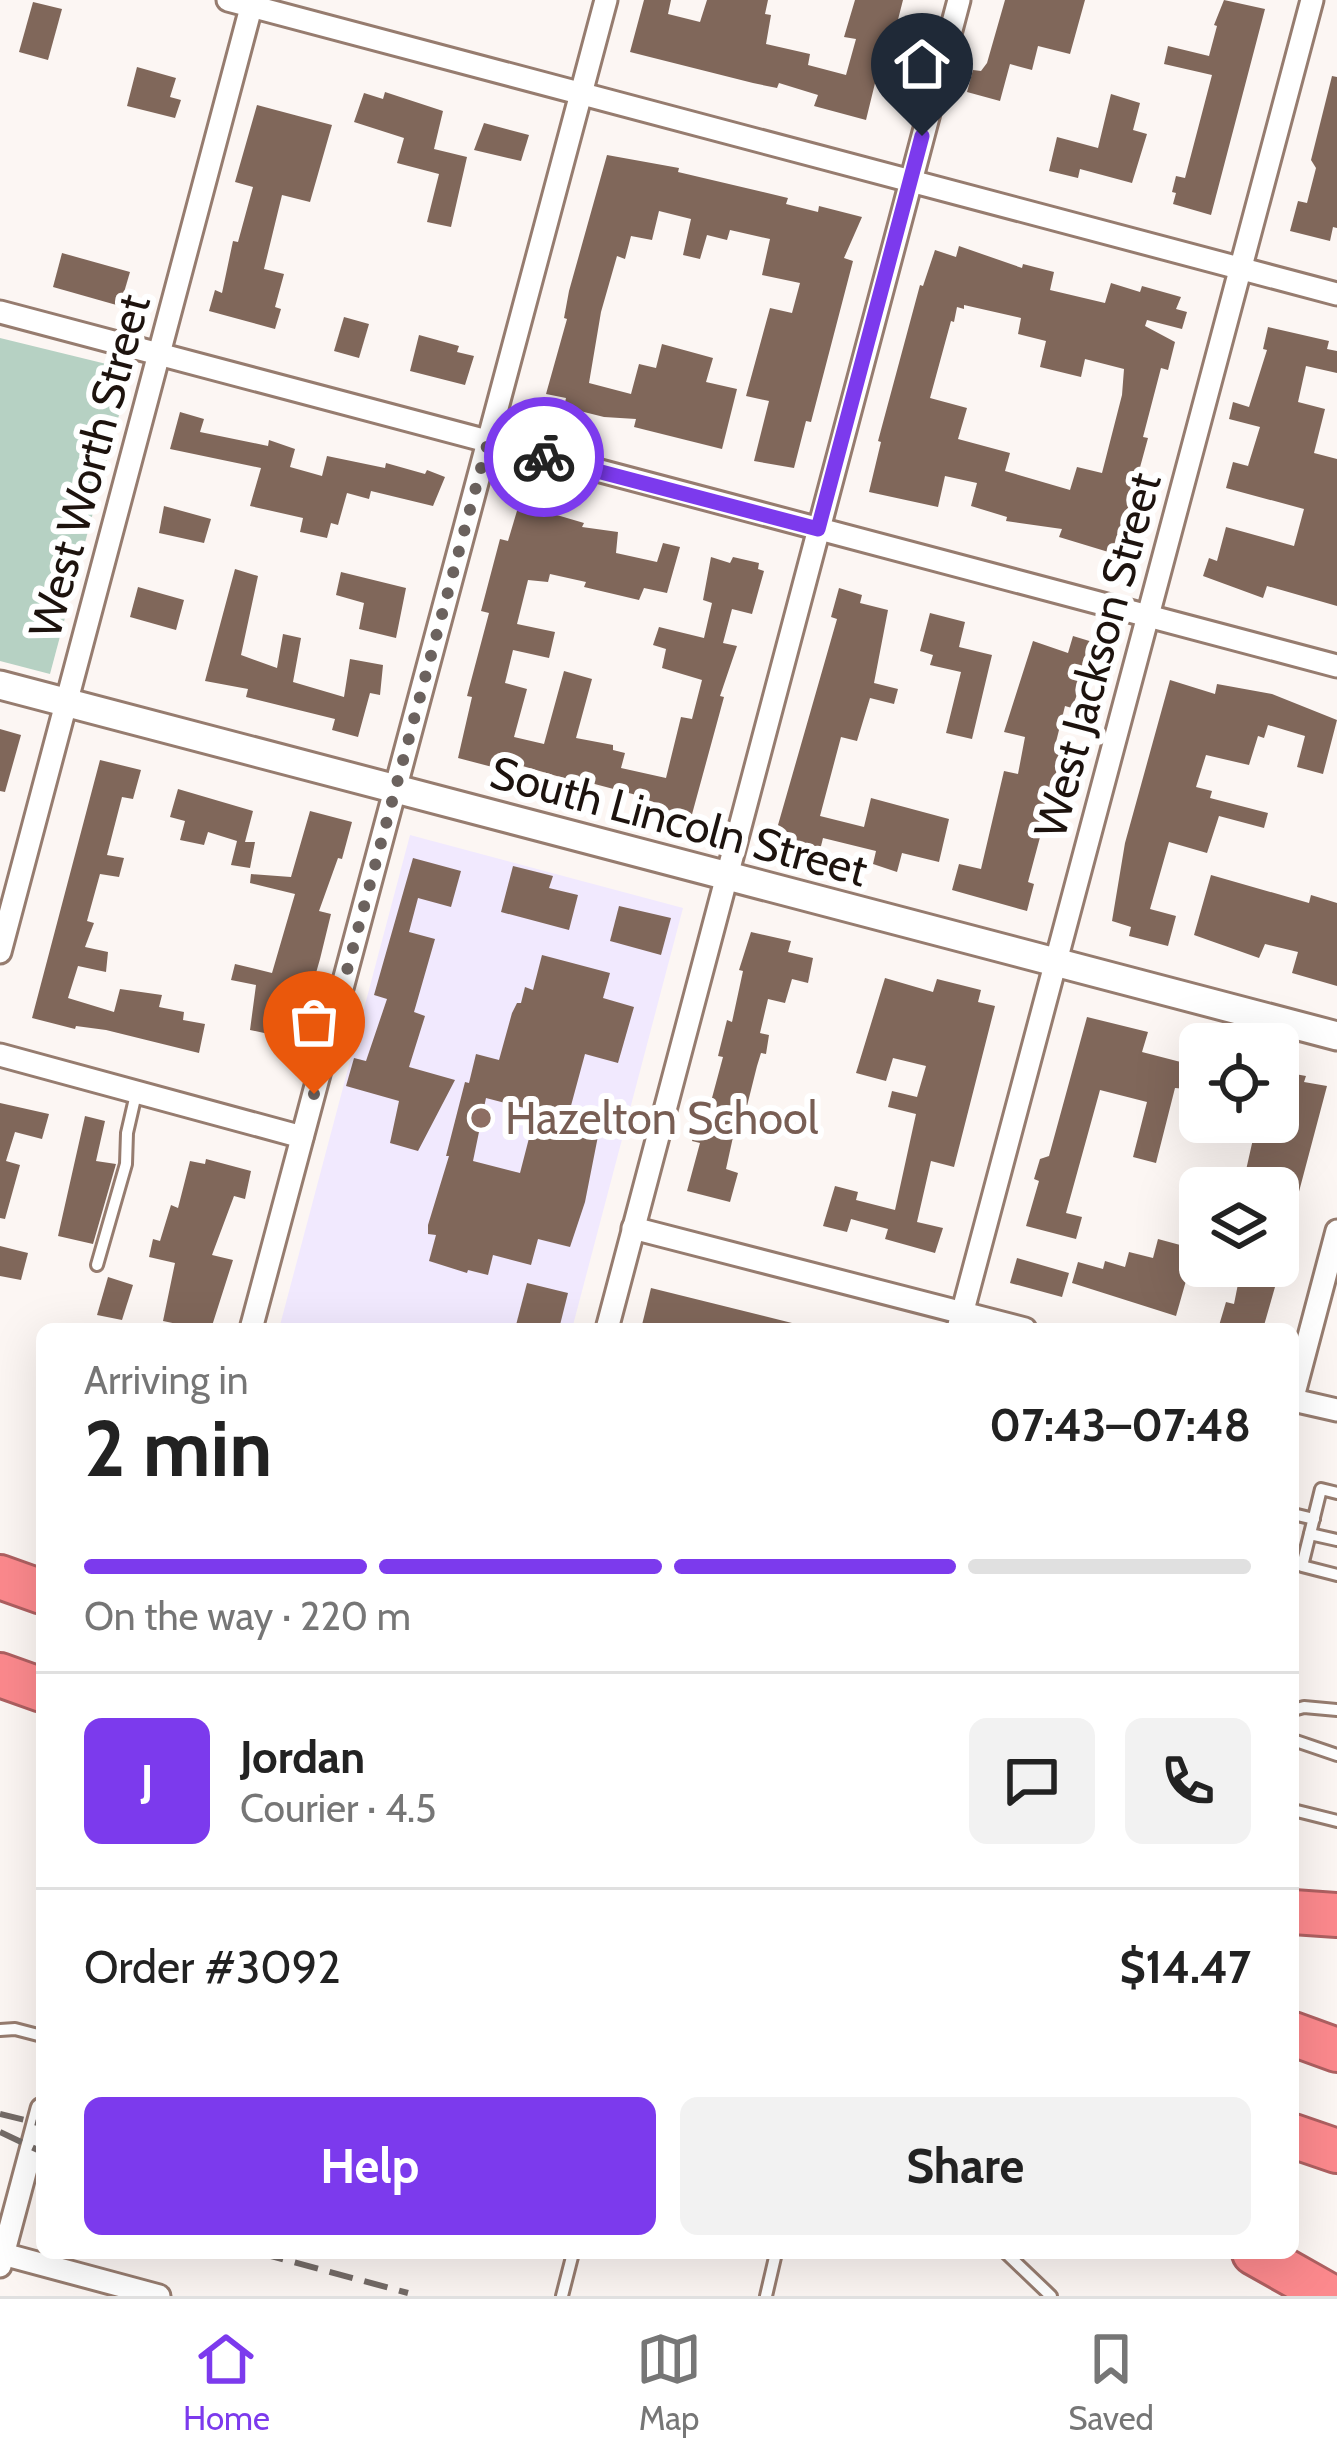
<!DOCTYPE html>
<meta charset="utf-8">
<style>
body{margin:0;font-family:Cabin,sans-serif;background:#f2f2f2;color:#222;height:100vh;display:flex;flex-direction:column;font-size:45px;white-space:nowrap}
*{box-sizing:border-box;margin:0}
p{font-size:39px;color:#767676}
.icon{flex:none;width:66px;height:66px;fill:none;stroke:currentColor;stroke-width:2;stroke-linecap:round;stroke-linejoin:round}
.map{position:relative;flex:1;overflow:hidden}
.sheet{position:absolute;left:36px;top:1323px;width:1263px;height:936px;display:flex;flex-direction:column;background:#fff;border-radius:18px;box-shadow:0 12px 48px #0002}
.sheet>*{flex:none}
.fabs{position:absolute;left:1179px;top:1023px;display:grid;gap:24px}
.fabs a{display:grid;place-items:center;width:120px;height:120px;border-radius:18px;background:#fff;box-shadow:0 12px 48px #0002;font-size:60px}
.pin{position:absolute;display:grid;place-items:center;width:102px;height:102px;color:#fff;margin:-123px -51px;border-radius:50% 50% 50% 0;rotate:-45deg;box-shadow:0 0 12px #0007}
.pin .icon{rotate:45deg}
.courier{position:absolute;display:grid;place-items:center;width:120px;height:120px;margin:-60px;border:9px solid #7c3aed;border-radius:50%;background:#fff;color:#222;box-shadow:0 3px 15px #0007}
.head em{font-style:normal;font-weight:700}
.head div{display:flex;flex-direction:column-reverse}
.head{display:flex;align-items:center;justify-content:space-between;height:204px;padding:0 48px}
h1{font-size:78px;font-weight:700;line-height:90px}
.bar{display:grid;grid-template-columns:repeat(4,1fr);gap:18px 12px;align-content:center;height:144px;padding:0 48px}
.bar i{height:15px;border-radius:9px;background:#e0e0e0}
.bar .active{background:#7c3aed}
.bar p{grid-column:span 4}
.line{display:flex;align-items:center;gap:30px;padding:0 48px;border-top:3px solid #e0e0e0}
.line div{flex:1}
.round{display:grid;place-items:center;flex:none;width:126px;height:126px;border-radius:18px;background:#f2f2f2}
.action{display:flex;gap:24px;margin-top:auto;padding:24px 48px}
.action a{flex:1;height:138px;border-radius:18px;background:#7c3aed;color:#fff;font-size:48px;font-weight:700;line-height:138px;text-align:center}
.action a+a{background:#f2f2f2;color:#222}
.tab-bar{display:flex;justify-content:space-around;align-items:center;height:168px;border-top:3px solid #e0e0e0;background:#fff;font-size:33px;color:#767676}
.tab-bar a{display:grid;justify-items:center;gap:6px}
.tab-bar .active{color:#7c3aed}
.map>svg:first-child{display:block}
.education{fill:#f1e9fe}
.green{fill:#b6d1c3}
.building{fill:#80675a;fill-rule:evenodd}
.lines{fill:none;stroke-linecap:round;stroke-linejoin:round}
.service-casing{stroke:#967c6f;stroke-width:16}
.minor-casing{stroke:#967c6f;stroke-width:27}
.tertiary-casing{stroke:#967c6f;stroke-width:33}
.motorway-casing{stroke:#ae6061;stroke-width:48}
.service{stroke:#fff;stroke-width:10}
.minor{stroke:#fff;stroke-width:21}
.tertiary{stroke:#fff;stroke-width:27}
.motorway{stroke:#fc898d;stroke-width:42}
.rail{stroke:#746b67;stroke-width:6;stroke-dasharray:24 12;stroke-linecap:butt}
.done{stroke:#6b625e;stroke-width:12;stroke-dasharray:0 21.6}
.route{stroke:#7c3aed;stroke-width:15}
.education-dot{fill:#8d6e63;stroke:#fff;stroke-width:4.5}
.labels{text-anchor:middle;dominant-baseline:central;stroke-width:12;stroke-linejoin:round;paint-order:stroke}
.street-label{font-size:45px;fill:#1d130e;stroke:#fff}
.education-label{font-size:45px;fill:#785e54;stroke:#fff;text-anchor:start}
</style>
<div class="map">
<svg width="1337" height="2296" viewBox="0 0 1337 2296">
<rect width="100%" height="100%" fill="#fcf6f3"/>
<!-- education -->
<polygon class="education" points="410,835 683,908 572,1329 279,1329"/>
<!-- green -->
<polygon class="green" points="0,338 131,370 50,674 0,661"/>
<!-- building -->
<g class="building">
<polygon points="644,0 671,0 668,14 700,22 707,0 768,0 765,14 771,15 766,44 810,54 808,65 846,75 856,39 844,37 855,0 903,0 891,47 904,51 895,80 877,75 866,120 814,106 818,95 779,83 777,88 753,83 630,52"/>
<polygon points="1005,0 1085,0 1070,54 1038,46 1032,70 1010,64 1000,101 967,92 973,70 981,71 987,63"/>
<polygon points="1224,0 1265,9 1211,215 1173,204 1176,193 1172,192 1176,176 1185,178 1212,75 1164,64 1168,46 1209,56 1217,26 1214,25"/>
<polygon points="33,2 62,9 48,60 19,52"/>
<polygon points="137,67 176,78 170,97 181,100 175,118 127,106"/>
<polygon points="1332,76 1337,77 1337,228 1333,227 1330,241 1290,231 1298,201 1307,203 1316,168 1311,160"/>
<polygon points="385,92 443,111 434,149 467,157 451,227 427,222 439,174 397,163 404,138 354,122 364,93 383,99"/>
<polygon points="1111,94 1140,103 1133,130 1147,134 1132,183 1080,169 1078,178 1049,171 1057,137 1098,148"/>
<polygon points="257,105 332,125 310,202 282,195 264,269 284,274 275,307 281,309 275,329 209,311 215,290 222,293 233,241 238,242 253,187 235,182"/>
<polygon points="484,123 529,135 521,161 474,150"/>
<polygon points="607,155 679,168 678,172 788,198 786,204 818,212 819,206 862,217 844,258 853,261 811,422 806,421 794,468 754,461 769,401 746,396 770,308 792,313 800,283 762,275 770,239 730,230 727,240 707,235 700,259 683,255 691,219 659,211 652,240 631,236 625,259 617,256 601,312 589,383 631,394 639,364 656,368 662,344 713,358 706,382 737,389 722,449 634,427 636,419 604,417 564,407 566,398 546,394 567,319 564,318 569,291"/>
<path d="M959 246 1022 268 1023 264 1054 272 1050 290 1105 303 1111 283 1140 292 1142 286 1181 297 1176 309 1187 312 1182 329 1147 320 1145 326 1175 342 1168 370 1161 368 1143 437 1148 438 1136 482 1141 483 1115 554 1059 537 1062 529 1006 521 1007 517 971 506 977 483 945 476 938 507 869 492 881 442 878 441 920 285 923 286 935 250 956 257ZM964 305 1021 318 1018 334 1046 341 1040 367 1081 377 1085 359 1124 369 1122 395 1102 473 1077 467 1070 490 1005 471 1010 453 958 439 967 408 930 398 951 321 954 322 957 307 964 309Z"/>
<polygon points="62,253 130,272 120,306 53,287"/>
<polygon points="344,317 369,324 359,358 334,351"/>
<polygon points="1268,327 1329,341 1327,349 1337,351 1337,373 1306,366 1298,402 1325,409 1314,453 1337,459 1337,606 1267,586 1263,598 1203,576 1209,558 1217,561 1226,527 1294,546 1304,509 1226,488 1233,462 1248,466 1260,427 1229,419 1233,402 1249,407 1267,350 1263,349"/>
<polygon points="419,335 459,346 457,352 474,356 465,385 410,371"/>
<polygon points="180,412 204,419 200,432 268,446 269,440 295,449 290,467 322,476 327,456 385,468 386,463 425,474 427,470 445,477 433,506 371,491 369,499 347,493 338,525 331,523 327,538 300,532 303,518 250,506 261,468 170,449"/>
<polygon points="522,494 554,503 550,513 584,523 582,527 618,532 616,553 657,562 663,543 680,547 667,593 644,588 639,600 584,587 586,582 550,574 548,582 528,580 517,624 555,632 549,658 513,650 505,683 527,689 514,737 544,744 564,671 592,679 576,738 613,745 613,750 625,753 621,768 666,778 681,717 692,719 702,680 662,668 666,649 653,645 659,627 704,638 712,603 703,600 711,557 730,563 733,557 759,563 758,569 764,571 752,614 732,609 723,643 737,646 720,696 724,697 691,818 642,807 644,797 568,777 567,779 502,760 500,769 458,758 472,697 467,696 489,613 481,611 500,539 508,541"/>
<polygon points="164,506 211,519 204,543 159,533"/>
<polygon points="235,569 258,576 241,655 277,668 283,634 301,638 293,682 344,697 350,659 383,665 380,695 370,693 358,737 332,730 335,719 246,697 248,689 205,681"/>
<polygon points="341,572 406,588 396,638 359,629 364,603 336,595"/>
<polygon points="138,587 184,600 176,630 130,617"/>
<polygon points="839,588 862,595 860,603 888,610 874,683 898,689 894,704 870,698 857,741 841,737 820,816 864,827 871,798 949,819 939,862 902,853 897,872 873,864 876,851 823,838 820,850 774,839 837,619 831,617"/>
<polygon points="930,613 965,622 959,647 992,655 972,739 946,733 961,672 930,665 933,655 920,651"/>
<polygon points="1073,636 1096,643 1072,708 1065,706 1056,742 1068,746 1066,753 1071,754 1066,776 1057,774 1028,882 1034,884 1027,911 952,890 959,864 981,869 1004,771 1018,774 1025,737 1004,732 1033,641 1068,653"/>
<polygon points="1170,680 1215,694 1217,684 1272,694 1337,720 1323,774 1297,767 1305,736 1268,725 1264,738 1258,736 1249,765 1206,755 1196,787 1212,791 1210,798 1268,813 1264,828 1219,816 1207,853 1169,842 1150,909 1176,916 1168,946 1129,936 1131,927 1112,921 1125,843"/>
<polygon points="0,729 21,735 5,792 0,791"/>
<polygon points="100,760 141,770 133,799 122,797 107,855 124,858 119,877 100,874 87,921 94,923 85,947 108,952 106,972 78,966 68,998 114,1012 120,989 162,995 159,1007 184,1012 183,1020 205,1024 199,1053 106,1030 76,1026 75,1029 32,1018"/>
<polygon points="178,789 253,811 245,842 255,842 250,868 231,865 237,841 208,832 204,845 180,840 185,821 170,817"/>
<polygon points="310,811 352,822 342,859 338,858 319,911 331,914 320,959 312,987 300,984 287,1038 250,1030 256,985 231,980 235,964 272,973 295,894 250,883 251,874 291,877"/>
<polygon points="413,858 461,871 451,907 418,898 409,932 435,939 414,1012 425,1016 409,1067 455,1080 418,1151 390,1143 399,1101 346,1086 354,1058 366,1061 387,999 374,995"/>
<polygon points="513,866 553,876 549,888 578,895 569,930 501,912"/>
<polygon points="1211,875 1309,903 1311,895 1337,903 1337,986 1292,973 1298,952 1265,944 1259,958 1194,935"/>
<polygon points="619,906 671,918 661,955 610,941"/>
<polygon points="751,932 791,941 788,952 813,958 808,983 792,979 785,1003 768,999 760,1033 769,1035 766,1054 761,1053 757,1066 739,1138 733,1137 726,1169 738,1173 730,1202 687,1191 700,1143 692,1141 701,1107 709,1109 723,1057 718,1056 727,1020 732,1022 743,971 739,970"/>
<path d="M542 955 610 973 603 998 634 1007 618 1063 585 1054 569 1113 595 1120 592 1129 599 1131 585 1202 570 1247 538 1239 531 1265 493 1255 488 1275 468 1270 467 1273 429 1261 436 1235 428 1234V1225L449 1156H446L465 1082 469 1083 476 1054 499 1060 512 1013 517 1003H521L525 987 533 990ZM486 1098 536 1111 520 1173 473 1161Z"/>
<polygon points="885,978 933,992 937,979 981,990 978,1002 995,1006 954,1167 931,1161 917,1222 943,1228 935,1253 885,1239 888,1229 851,1219 847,1232 823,1226 835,1186 858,1192 856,1200 895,1210 916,1114 888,1107 892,1091 917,1097 926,1066 893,1058 886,1081 856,1073"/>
<polygon points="1087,1017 1148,1032 1142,1052 1200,1067 1200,1090 1175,1088 1156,1163 1133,1157 1147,1102 1100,1090 1066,1213 1082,1217 1076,1239 1026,1226 1039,1181 1034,1179 1040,1159 1049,1156"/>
<polygon points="1284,1072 1306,1076 1304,1082 1327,1086 1283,1252 1278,1251 1278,1188 1242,1188 1253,1139 1210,1128 1211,1122 1278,1122 1278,1084"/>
<polygon points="0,1103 49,1114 42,1139 15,1132 6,1161 20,1165 5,1219 0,1218"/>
<polygon points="85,1116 105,1121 96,1161 116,1164 93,1244 58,1236"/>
<polygon points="206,1159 251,1171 245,1199 234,1196 212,1255 233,1260 211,1329 180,1329 182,1325 163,1321 175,1263 149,1257 153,1239 160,1241 171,1205 178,1208 190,1161 205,1164"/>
<polygon points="1158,1239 1195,1249 1176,1316 1072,1283 1078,1262 1103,1269 1105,1261 1125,1267 1129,1252 1153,1258"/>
<polygon points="0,1246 28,1253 21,1280 0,1276"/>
<polygon points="1017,1258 1069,1273 1062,1297 1010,1283"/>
<polygon points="1248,1266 1281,1266 1263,1329 1218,1329 1226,1302 1234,1304 1240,1274 1246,1276"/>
<polygon points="108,1277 133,1285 122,1320 97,1315"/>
<polygon points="527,1283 568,1293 559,1329 516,1325"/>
<polygon points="651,1288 792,1323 791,1329 641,1329"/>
</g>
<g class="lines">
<!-- service casing -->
<g class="service-casing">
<g id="service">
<polyline points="97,1265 126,1164 127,1133 136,1094"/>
<polyline points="1337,1493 1321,1489 1302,1566 1337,1575"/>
<polyline points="1293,1514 1314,1519"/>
<polyline points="1310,1534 1337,1540"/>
<polyline points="1293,1710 1304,1707 1337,1710"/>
<polyline points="1293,1740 1337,1755"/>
<polyline points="1293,1810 1337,1821"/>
<polyline points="0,2030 15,2029 42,2036"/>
<polyline points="1006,2253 1051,2296"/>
<polyline points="562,2296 573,2253"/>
<polyline points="766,2296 776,2253"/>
</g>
</g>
<!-- minor casing -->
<g class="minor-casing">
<g id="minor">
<polyline points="228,0 1337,294"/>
<polyline points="0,312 1337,666"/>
<polyline points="0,952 253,0"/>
<polyline points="0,1055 302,1137"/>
<polyline points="633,1228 1025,1329"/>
<polyline points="251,1329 606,0"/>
<polyline points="607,1329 959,0"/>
<polyline points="958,1329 1312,0"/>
<polyline points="1293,1397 1337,1231"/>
<polyline points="1293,1400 1337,1410"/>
<polyline points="3,2254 159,2296"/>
<polyline points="0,2266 42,2109"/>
</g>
</g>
<!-- tertiary casing -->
<g class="tertiary-casing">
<polyline id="tertiary" points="0,685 1337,1036"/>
</g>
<!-- motorway casing -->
<g class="motorway-casing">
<g id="motorway">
<polyline points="0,1577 42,1592"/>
<polyline points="0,1675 42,1690"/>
<polyline points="1293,1912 1337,1915"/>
<polyline points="1293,2034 1337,2050"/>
<polyline points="1293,2136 1337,2151"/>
<polyline points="1254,2253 1330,2296"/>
</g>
</g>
<!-- service -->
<use href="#service" class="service"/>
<!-- minor -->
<use href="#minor" class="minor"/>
<!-- tertiary -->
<use href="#tertiary" class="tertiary"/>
<!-- motorway -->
<use href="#motorway" class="motorway"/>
<!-- rail -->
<g class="rail">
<polyline points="0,2114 42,2124"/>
<polyline points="0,2132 42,2152"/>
<polyline points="260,2253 408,2293"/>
</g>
</g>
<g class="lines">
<!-- done -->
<polyline class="done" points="314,1094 488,442 544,457"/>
<!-- route -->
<polyline class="route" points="544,457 818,529 922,136"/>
</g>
<!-- markers -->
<circle class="education-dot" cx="481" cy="1118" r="12"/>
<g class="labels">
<!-- street labels -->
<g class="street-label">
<text transform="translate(89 466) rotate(-75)">West Worth Street</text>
<text transform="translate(1097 655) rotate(-75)">West Jackson Street</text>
<text transform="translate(679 821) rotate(15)">South Lincoln Street</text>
</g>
<!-- education labels -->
<g class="education-label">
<text x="505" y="1118">Hazelton School</text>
</g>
</g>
</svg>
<div class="fabs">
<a><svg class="icon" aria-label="locate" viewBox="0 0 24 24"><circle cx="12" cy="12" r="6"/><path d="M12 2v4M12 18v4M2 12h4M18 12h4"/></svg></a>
<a><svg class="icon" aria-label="layers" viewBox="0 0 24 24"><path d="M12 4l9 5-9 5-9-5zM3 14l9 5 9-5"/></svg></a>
</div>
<div class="pin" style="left:314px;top:1094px;background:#ea580c"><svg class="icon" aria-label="bag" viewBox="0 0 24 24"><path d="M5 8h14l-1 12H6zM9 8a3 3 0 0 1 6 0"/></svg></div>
<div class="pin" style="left:922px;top:136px;background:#1f2937"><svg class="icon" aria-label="home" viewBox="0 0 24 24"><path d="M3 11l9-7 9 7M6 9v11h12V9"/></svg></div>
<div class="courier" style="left:544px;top:457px"><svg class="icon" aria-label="bike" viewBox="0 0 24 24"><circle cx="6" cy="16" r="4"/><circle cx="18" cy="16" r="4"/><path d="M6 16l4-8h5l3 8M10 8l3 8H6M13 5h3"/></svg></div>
<section class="sheet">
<div class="head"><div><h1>2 min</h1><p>Arriving in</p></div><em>07:43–07:48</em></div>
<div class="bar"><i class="active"></i><i class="active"></i><i class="active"></i><i></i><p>On the way · 220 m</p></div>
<div class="line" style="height:216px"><b class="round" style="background:#7c3aed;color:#fff">J</b><div><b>Jordan</b><p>Courier · 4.5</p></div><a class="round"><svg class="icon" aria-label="chat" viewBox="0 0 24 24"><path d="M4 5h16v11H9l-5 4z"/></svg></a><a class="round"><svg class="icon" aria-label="phone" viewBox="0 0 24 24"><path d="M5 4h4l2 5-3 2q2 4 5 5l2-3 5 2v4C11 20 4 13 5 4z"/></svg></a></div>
<div class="line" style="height:156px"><div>Order #3092</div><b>$14.47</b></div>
<div class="action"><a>Help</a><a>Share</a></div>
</section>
</div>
<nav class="tab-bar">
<a class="active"><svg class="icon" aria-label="home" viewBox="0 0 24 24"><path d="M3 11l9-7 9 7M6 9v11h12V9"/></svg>Home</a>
<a><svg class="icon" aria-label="map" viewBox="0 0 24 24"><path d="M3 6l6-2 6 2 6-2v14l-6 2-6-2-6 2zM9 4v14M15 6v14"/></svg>Map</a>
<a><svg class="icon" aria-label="saved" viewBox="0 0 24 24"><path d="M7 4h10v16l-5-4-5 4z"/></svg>Saved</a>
</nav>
